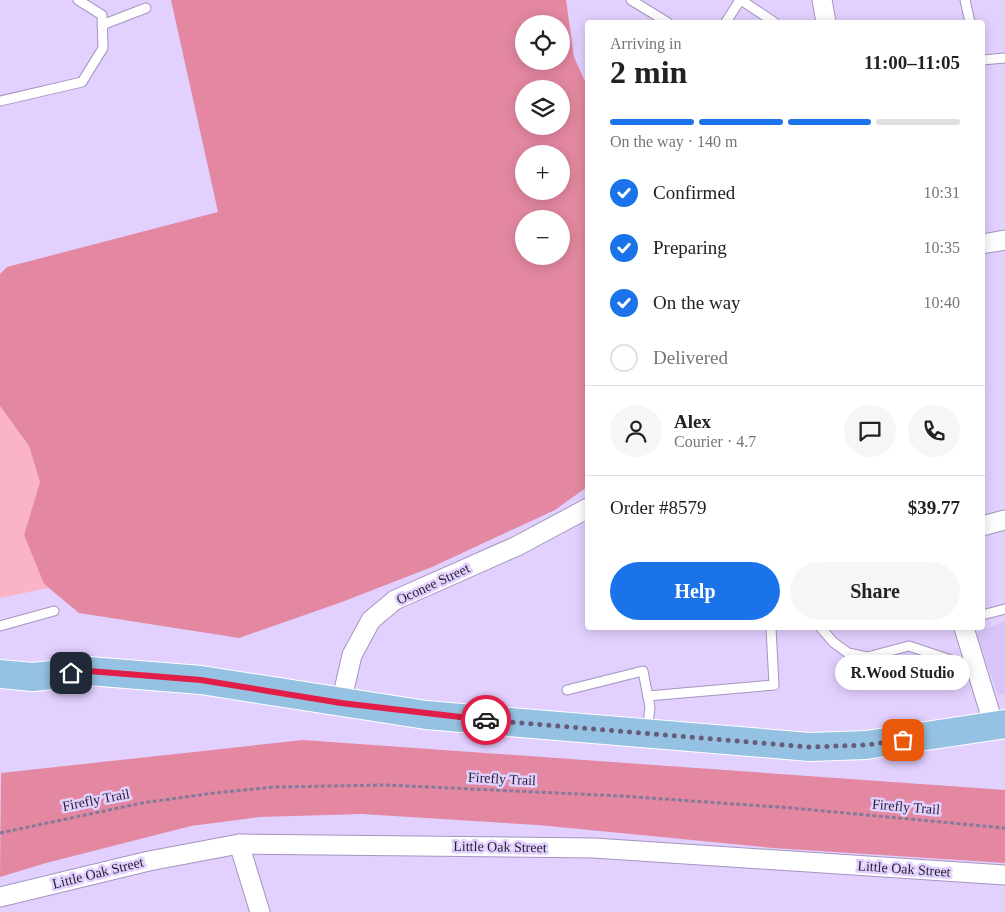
<!DOCTYPE html>
<meta charset="utf-8">
<style>
body{margin:0;font-family:"Times New Roman",serif;background:#f6f6f6;color:#222;height:100vh;display:flex;flex-direction:column;font-size:19px;white-space:nowrap}
*{box-sizing:border-box;margin:0}
p{font-size:16px;color:#767676}
.icon{flex:none;width:28px;height:28px;fill:none;stroke:currentColor;stroke-width:2;stroke-linecap:round;stroke-linejoin:round}
.map{position:relative;flex:1;overflow:hidden}
.side{position:absolute;left:585px;top:20px;width:400px;height:610px;display:flex;flex-direction:column;background:#fff;border-radius:5px;box-shadow:0 2px 12px #0003}
.side>*{flex:none}
.fabs{position:absolute;left:515px;top:15px;display:grid;gap:10px}
.fabs a{display:grid;place-items:center;width:55px;height:55px;border-radius:50%;background:#fff;box-shadow:0 2px 12px #0003;font-size:25px}
.pin{position:absolute;display:grid;place-items:center;width:42px;height:42px;color:#fff;margin:-21px;border-radius:10px;box-shadow:0 2px 8px #0006}
.courier{position:absolute;display:grid;place-items:center;width:50px;height:50px;margin:-25px;border:4px solid #e11d48;border-radius:50%;background:#fff;color:#222;box-shadow:0 1px 6px #0007}
.bubble{position:absolute;height:35px;border-radius:18px;background:#fff;box-shadow:0 2px 12px #0003;font-size:16px;font-weight:700;line-height:35px;text-align:center}
.headline em{font-style:normal;font-weight:700}
.headline div{display:flex;flex-direction:column-reverse}
.headline{display:flex;align-items:center;justify-content:space-between;height:85px;padding:0 25px}
h1{font-size:32px;font-weight:700;line-height:38px}
.bar{display:grid;grid-template-columns:repeat(4,1fr);gap:8px 5px;align-content:center;height:60px;padding:0 25px}
.bar i{height:6px;border-radius:4px;background:#e0e0e0}
.bar .on{background:#1a73e8}
.bar p{grid-column:span 4}
.line{display:flex;align-items:center;gap:12px;padding:0 25px;border-top:1px solid #e0e0e0}
.line div{flex:1}
.round{display:grid;place-items:center;flex:none;width:52px;height:52px;border-radius:26px;background:#f6f6f6}
ol{padding:0 25px;list-style:none}
li{display:flex;align-items:center;gap:15px;height:55px}
li p{margin-inline-start:auto}
li .icon{padding:5px;border-radius:50%;background:#1a73e8;color:#fff;stroke-width:4}
li:last-child{color:#767676}
li i{width:28px;height:28px;border:2px solid #e0e0e0;border-radius:50%}
.action{display:flex;gap:10px;margin-top:auto;padding:10px 25px}
.action a{flex:1;height:58px;border-radius:30px;background:#1a73e8;color:#fff;font-size:20px;font-weight:700;line-height:58px;text-align:center}
.action a+a{background:#f6f6f6;color:#222}
.map>svg:first-child{display:block}
.built{fill:#d8c4f9}
.green{fill:#fbb4c6}
.forest{fill:#e488a1;fill-rule:evenodd}
.lines{fill:none;stroke-linecap:round;stroke-linejoin:round}
.lane-casing{stroke:#a594c0;stroke-width:11}
.street-casing{stroke:#a594c0;stroke-width:21}
.primary-casing{stroke:#fff;stroke-width:30}
.path{stroke:#867999;stroke-width:3;stroke-dasharray:4 2.5;stroke-linecap:butt}
.lane{stroke:#fff;stroke-width:9}
.street{stroke:#fff;stroke-width:19}
.primary{stroke:#95c2e2;stroke-width:28}
.done{stroke:#685d78;stroke-width:5;stroke-dasharray:0 9}
.route{stroke:#e11d48;stroke-width:6}
.labels{text-anchor:middle;dominant-baseline:central;stroke-width:5;stroke-linejoin:round;paint-order:stroke}
.street-label{font-size:14px;fill:#261f30;stroke:#e2d0ff}
</style>
<div class="map">
<svg width="1005" height="912" viewBox="0 0 1005 912">
<rect width="100%" height="100%" fill="#e2d0ff"/>
<!-- built -->
<polygon class="built" points="1005,621 1005,694 998,695 976,633"/>
<!-- green -->
<polygon class="green" points="0,406 29,446 40,482 24,535 44,584 48,588 0,598"/>
<!-- forest -->
<g class="forest">
<path d="M171 0H566L574 57 587 86V487L555 510 432 567 342 602 239 638 79 613 44 584 24 535 40 482 29 446 0 406V274L7 267 218 212ZM524 24H561V61H524ZM524 89H561V126H524ZM524 154H561V191H524ZM524 219H561V256H524Z"/>
<polygon points="303,740 1005,790 1005,863 773,848 538,825 362,814 260,817 191,826 46,863 0,877 1,773"/>
</g>
<g class="lines">
<!-- lane casing -->
<g class="lane-casing">
<g id="lane">
<polyline points="631,0 667,22"/>
<polyline points="741,0 774,22"/>
<polyline points="965,0 970,22"/>
<polyline points="726,22 740,0"/>
<polyline points="102,25 146,8"/>
<polyline points="982,60 1005,58"/>
<polyline points="0,101 82,82 103,48 102,15 78,0"/>
<polyline points="982,615 1005,609"/>
<polyline points="0,626 54,611"/>
<polyline points="821,628 833,642 848,653 867,657 909,646 975,668"/>
<polyline points="567,690 643,671 650,707 647,732"/>
<polyline points="648,696 774,685 771,628"/>
</g>
</g>
<!-- street casing -->
<g class="street-casing">
<g id="street">
<polyline points="822,0 826,22"/>
<polyline points="982,244 1005,240"/>
<polyline points="982,526 1005,520"/>
<polyline points="964,628 994,726"/>
<polyline points="341,703 352,655 371,620 395,600 517,546 588,508"/>
<polyline points="239,844 260,912"/>
<polyline points="0,897 149,861 239,844 594,848 1005,875"/>
</g>
</g>
<!-- primary casing -->
<g class="primary-casing">
<polyline id="primary" points="0,674 33,677 89,671 201,680 426,715 810,747 866,745 1005,724"/>
</g>
<!-- path -->
<polyline class="path" points="0,833 142,803 214,793 275,787 386,785 621,796 792,808 1005,828"/>
<!-- lane -->
<use href="#lane" class="lane"/>
<!-- street -->
<use href="#street" class="street"/>
<!-- primary -->
<use href="#primary" class="primary"/>
</g>
<g class="lines">
<!-- done -->
<polyline class="done" points="486,720 810,747 866,745 903,740"/>
<!-- route -->
<polyline class="route" points="71,673 89,671 201,680 341,703 486,720"/>
</g>
<g class="labels">
<!-- street labels -->
<g class="street-label">
<text transform="translate(433 584) rotate(-25)">Oconee Street</text>
<text transform="translate(502 779) rotate(3)">Firefly Trail</text>
<text transform="translate(96 800) rotate(-11)">Firefly Trail</text>
<text transform="translate(906 807) rotate(5)">Firefly Trail</text>
<text transform="translate(500 847) rotate(1)">Little Oak Street</text>
<text transform="translate(904 869) rotate(4)">Little Oak Street</text>
<text transform="translate(98 873) rotate(-14)">Little Oak Street</text>
</g>
</g>
</svg>
<div class="fabs">
<a><svg class="icon" aria-label="locate" viewBox="0 0 24 24"><circle cx="12" cy="12" r="6"/><path d="M12 2v4M12 18v4M2 12h4M18 12h4"/></svg></a>
<a><svg class="icon" aria-label="layers" viewBox="0 0 24 24"><path d="M12 4l9 5-9 5-9-5zM3 14l9 5 9-5"/></svg></a>
<a>+</a>
<a>−</a>
</div>
<div class="pin" style="left:903px;top:740px;background:#ea580c"><svg class="icon" aria-label="bag" viewBox="0 0 24 24"><path d="M5 8h14l-1 12H6zM9 8a3 3 0 0 1 6 0"/></svg></div>
<div class="pin" style="left:71px;top:673px;background:#1f2937"><svg class="icon" aria-label="home" viewBox="0 0 24 24"><path d="M3 11l9-7 9 7M6 9v11h12V9"/></svg></div>
<div class="courier" style="left:486px;top:720px"><svg class="icon" aria-label="car" viewBox="0 0 24 24"><path d="M5 17H2v-5l4-1 3-4h7l3 4 3 1v5h-3M9 17h6M6 11h13"/><circle cx="7" cy="17" r="2"/><circle cx="17" cy="17" r="2"/></svg></div>
<div class="bubble" style="left:835px;top:655px;width:135px">R.Wood Studio</div>
<section class="side">
<div class="headline"><div><h1>2 min</h1><p>Arriving in</p></div><em>11:00–11:05</em></div>
<div class="bar"><i class="on"></i><i class="on"></i><i class="on"></i><i></i><p>On the way · 140 m</p></div>
<ol>
<li><svg class="icon" aria-label="check" viewBox="0 0 24 24"><path d="M5 12l5 5 9-10"/></svg>Confirmed<p>10:31</p></li>
<li><svg class="icon" aria-label="check" viewBox="0 0 24 24"><path d="M5 12l5 5 9-10"/></svg>Preparing<p>10:35</p></li>
<li><svg class="icon" aria-label="check" viewBox="0 0 24 24"><path d="M5 12l5 5 9-10"/></svg>On the way<p>10:40</p></li>
<li><i></i>Delivered</li>
</ol>
<div class="line" style="height:90px"><a class="round"><svg class="icon" aria-label="person" viewBox="0 0 24 24"><circle cx="12" cy="8" r="4"/><path d="M4 21q1-7 8-7t8 7"/></svg></a><div><b>Alex</b><p>Courier · 4.7</p></div><a class="round"><svg class="icon" aria-label="chat" viewBox="0 0 24 24"><path d="M4 5h16v11H9l-5 4z"/></svg></a><a class="round"><svg class="icon" aria-label="phone" viewBox="0 0 24 24"><path d="M5 4h4l2 5-3 2q2 4 5 5l2-3 5 2v4C11 20 4 13 5 4z"/></svg></a></div>
<div class="line" style="height:65px"><div>Order #8579</div><b>$39.77</b></div>
<div class="action"><a>Help</a><a>Share</a></div>
</section>
</div>
